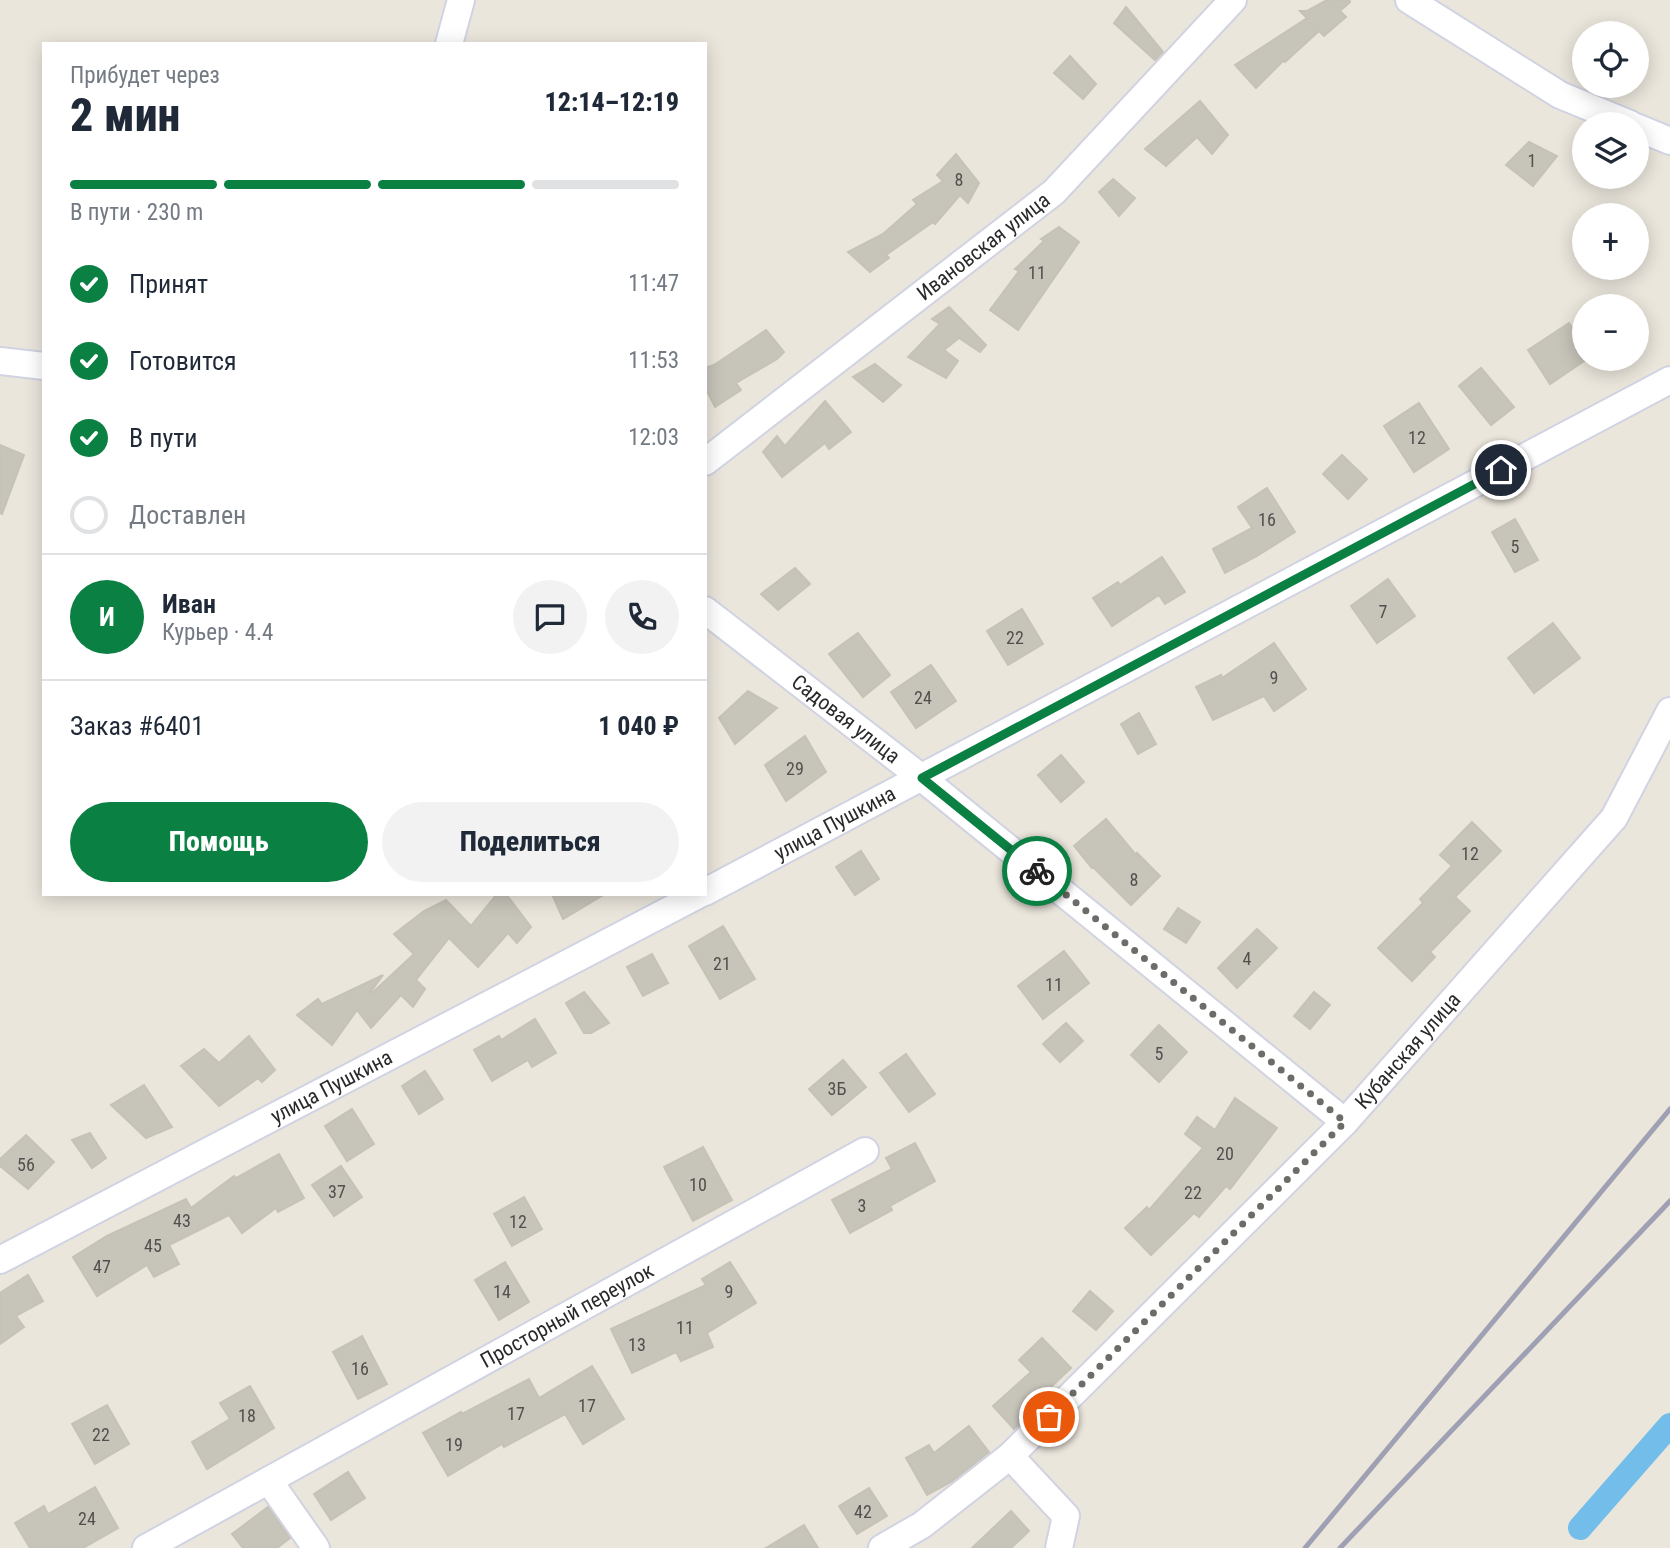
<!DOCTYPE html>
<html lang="ru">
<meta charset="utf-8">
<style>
body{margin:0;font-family:"Roboto Condensed",sans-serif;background:#f2f2f3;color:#1f2937;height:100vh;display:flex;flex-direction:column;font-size:26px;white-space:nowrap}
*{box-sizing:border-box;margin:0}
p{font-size:23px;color:#747a83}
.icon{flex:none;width:38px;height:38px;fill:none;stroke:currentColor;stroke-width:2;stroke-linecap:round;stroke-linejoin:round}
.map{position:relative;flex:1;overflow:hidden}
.drawer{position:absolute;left:42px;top:42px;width:665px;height:854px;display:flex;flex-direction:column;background:#fff;border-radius:0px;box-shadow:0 4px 18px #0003}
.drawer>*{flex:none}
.fabs{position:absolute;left:1572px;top:21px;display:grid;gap:14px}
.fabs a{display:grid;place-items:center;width:77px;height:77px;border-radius:50%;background:#fff;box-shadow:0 4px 18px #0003;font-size:35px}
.pin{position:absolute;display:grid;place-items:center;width:60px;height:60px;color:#fff;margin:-30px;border:4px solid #fff;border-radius:50%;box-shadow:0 2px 7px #0007}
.courier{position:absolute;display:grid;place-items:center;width:70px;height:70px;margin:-35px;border:5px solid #0b8043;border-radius:50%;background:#fff;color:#222;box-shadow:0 2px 9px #0007}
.headline em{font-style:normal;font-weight:800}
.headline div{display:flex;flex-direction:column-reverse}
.headline{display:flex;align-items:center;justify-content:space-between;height:119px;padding:0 28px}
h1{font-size:46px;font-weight:800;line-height:52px}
.bar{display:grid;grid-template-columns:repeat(4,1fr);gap:10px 7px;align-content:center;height:84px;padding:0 28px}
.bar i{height:9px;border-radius:5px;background:#e0e1e3}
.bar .active{background:#0b8043}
.bar p{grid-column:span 4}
.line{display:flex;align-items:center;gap:18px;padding:0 28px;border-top:2px solid #e0e1e3}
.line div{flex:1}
.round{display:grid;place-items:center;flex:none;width:74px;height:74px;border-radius:37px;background:#f2f2f3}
ol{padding:0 28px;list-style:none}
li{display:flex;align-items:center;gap:21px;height:77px}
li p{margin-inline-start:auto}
li .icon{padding:7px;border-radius:50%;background:#0b8043;color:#fff;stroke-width:4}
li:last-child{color:#747a83}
li i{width:38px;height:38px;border:4px solid #e0e1e3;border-radius:50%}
.cta{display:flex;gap:14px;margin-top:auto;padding:14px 28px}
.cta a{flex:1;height:80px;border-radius:42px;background:#0b8043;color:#fff;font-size:28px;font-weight:800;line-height:80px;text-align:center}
.cta a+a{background:#f2f2f3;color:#1f2937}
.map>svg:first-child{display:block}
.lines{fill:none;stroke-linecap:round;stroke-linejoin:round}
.canal{stroke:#72bdea;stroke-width:24}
.building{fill:#c7c4ba;stroke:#c7c2b6;stroke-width:2}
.minor-casing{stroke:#d1d3e2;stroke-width:30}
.minor{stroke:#fff;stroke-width:26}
.rail{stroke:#9fa0b3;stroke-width:5}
.done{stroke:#6e6c68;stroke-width:7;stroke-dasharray:0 12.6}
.route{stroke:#0b8043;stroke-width:9}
.labels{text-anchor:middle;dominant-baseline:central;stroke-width:5;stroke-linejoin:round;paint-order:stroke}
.number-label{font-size:18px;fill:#51504e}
.street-label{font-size:21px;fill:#2a2a2a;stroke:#fff}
</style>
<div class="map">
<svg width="1670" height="1548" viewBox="0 0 1670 1548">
<rect width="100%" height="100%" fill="#ebe6dc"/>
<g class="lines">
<!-- canal -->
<polyline class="canal" points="1580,1528 1670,1425"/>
</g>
<!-- building -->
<g class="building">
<polygon points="1327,0 1349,0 1350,2 1340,11 1346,17 1324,36 1319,31 1285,62 1283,61 1256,88 1235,65 1307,18 1300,11 1307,11"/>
<polygon points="1126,7 1163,52 1155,60 1114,23"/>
<polygon points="1070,56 1096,84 1083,99 1054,73"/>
<polygon points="1200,101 1228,135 1212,154 1197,137 1166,166 1145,149"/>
<polygon points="1529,142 1557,156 1533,186 1506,165"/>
<polygon points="956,154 979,183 968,203 960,195 935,224 933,222 886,255 889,258 870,272 848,252 883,234 917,204 913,200 943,181 937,175"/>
<polygon points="1113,179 1135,198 1119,216 1099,192"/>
<polygon points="1059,227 1079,242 1018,330 990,310 1019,271 1015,269 1044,241 1041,239"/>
<polygon points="949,307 986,345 980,352 959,338 944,350 958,361 946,378 908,357 940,324 932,319"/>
<polygon points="1569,323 1584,344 1584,359 1587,359 1550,384 1528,350"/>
<polygon points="766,330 784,352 777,359 736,383 741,390 715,407 705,387 705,368 714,365"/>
<polygon points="875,364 901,385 883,402 853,377"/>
<polygon points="1481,368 1514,407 1491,425 1459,386"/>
<polygon points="825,401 851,432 829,449 825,443 782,477 763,452 777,436 785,446"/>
<polygon points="1419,403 1449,449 1414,472 1384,426"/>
<polygon points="0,445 24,455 2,514 0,513"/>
<polygon points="1342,455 1367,479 1348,499 1323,474"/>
<polygon points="1267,488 1295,532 1257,556 1225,573 1213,549 1252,528 1238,507"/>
<polygon points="1515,519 1538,560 1515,572 1492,532"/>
<polygon points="1162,557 1185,592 1165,604 1159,595 1112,626 1093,598 1118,582 1120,585"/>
<polygon points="795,568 810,584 778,610 761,594"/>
<polygon points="1388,579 1415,616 1377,643 1351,606"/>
<polygon points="1022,609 1043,644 1008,665 987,631"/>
<polygon points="1553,623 1580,658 1534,693 1508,658"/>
<polygon points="858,633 890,675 863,697 829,654"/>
<polygon points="1274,643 1306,689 1274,711 1264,696 1213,720 1196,687 1221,675 1222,678"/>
<polygon points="931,665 956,701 916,728 891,692"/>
<polygon points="748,691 777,708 735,744 719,718"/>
<polygon points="1139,713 1156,744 1138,754 1121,724"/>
<polygon points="805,736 826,772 786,801 765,765"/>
<polygon points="1061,755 1084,782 1061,802 1038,775"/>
<polygon points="1106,819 1136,855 1137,853 1160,876 1131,905 1093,867 1092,868 1074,846"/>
<polygon points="1472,822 1501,851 1455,897 1470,911 1430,952 1435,957 1412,981 1378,948 1423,903 1420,899 1452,866 1440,855"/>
<polygon points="861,851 879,879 855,895 836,867"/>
<polygon points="497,894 506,894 531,927 517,943 508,933 478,967 449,938 416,980 425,989 413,1007 401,995 371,1028 357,1010 332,1045 297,1015 318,999 322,1004 383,975 370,993 371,994 414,954 394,934 424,911 446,900 471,926"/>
<polygon points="552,894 605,894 563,919"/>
<polygon points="1178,908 1200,922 1186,943 1164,929"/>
<polygon points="723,926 755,979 720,999 689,946"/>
<polygon points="1257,929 1277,948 1237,988 1218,968"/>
<polygon points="1064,951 1089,983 1043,1019 1018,986"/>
<polygon points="652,954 668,983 643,996 627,967"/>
<polygon points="584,992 609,1023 591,1033 584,1033 566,1003"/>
<polygon points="1314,992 1330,1005 1310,1029 1294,1016"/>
<polygon points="535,1019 556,1053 532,1067 528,1060 492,1081 474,1050 499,1036 501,1040"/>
<polygon points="1066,1023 1083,1041 1060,1062 1043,1044"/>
<polygon points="1159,1025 1187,1052 1159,1082 1131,1055"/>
<polygon points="249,1036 275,1070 262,1082 258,1078 219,1106 181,1066 204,1049 219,1063"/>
<polygon points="906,1054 935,1094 909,1112 880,1073"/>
<polygon points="843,1060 866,1087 832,1115 809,1089"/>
<polygon points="425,1071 443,1099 419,1114 402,1086"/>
<polygon points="144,1085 172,1127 146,1138 111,1105"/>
<polygon points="1235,1098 1277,1128 1230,1189 1226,1186 1199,1217 1194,1213 1151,1255 1125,1228 1147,1207 1149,1210 1203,1148 1185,1134 1197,1117 1215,1130"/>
<polygon points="352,1109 374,1144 347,1161 325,1126"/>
<polygon points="90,1133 106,1158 92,1168 72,1140"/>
<polygon points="26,1135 54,1162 28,1189 0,1166 0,1159"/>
<polygon points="915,1143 935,1181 890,1206 892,1210 850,1233 832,1200 892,1169 886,1158"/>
<polygon points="703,1147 732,1200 693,1221 664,1167"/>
<polygon points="279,1154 304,1198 278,1212 276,1208 242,1233 229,1215 169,1245 179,1264 154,1277 147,1265 97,1296 73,1257 107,1236 186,1199 191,1208 234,1176 236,1178"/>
<polygon points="341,1166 362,1197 334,1216 312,1185"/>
<polygon points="524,1197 542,1229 512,1246 494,1214"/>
<polygon points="505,1262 529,1302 499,1320 475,1280"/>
<polygon points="730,1262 756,1303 707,1333 713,1347 681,1361 676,1352 632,1373 611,1329 706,1285 702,1279"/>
<polygon points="28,1275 43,1301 16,1316 24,1327 0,1344 0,1293"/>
<polygon points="1090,1291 1113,1311 1096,1330 1073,1311"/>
<polygon points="362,1336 387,1384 358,1399 333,1352"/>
<polygon points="1042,1338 1071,1368 1033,1404 1036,1408 1014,1429 993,1406 1031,1372 1019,1360"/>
<polygon points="592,1366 624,1419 583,1444 565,1414 504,1447 502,1444 448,1476 423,1433 461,1412 462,1414 529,1379 539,1398"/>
<polygon points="250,1386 274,1428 207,1469 192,1442 230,1419 220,1403"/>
<polygon points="107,1405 129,1444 95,1464 72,1424"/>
<polygon points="969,1426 989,1452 951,1482 927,1495 906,1458 929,1445 934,1453"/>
<polygon points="348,1472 365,1498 331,1520 314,1494"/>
<polygon points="95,1487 118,1528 83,1548 30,1548 15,1523 44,1506 48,1514"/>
<polygon points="869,1488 887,1516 857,1534 839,1506"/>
<polygon points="268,1507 290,1538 277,1548 243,1548 232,1534"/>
<polygon points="1011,1511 1029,1531 1011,1548 972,1548"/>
<polygon points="804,1525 818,1548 766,1548"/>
</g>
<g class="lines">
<!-- minor casing -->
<g class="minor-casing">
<g id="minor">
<polyline points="1409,0 1560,95 1630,124"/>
<polyline points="449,44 461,0"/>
<polyline points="1636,127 1670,141"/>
<polyline points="0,361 44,366"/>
<path id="s1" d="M705 462 1054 192 1233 0"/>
<path id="s2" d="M705 610 922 778 1345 1122"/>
<path id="s3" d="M705 892 1670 380"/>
<path id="s4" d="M0 1260 700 894"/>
<polyline points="1010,1456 1066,1516 1059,1548"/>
<polyline points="269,1481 316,1548"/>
<path id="s5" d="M146 1548 865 1151"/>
<path id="s6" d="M882 1548 922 1525 1010 1456 1345 1122 1614 818 1670 711"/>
</g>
</g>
<!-- minor -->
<use href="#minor" class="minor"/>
<!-- rail -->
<g class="rail">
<polyline points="1305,1548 1670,1109"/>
<polyline points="1340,1548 1670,1201"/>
</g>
</g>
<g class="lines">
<!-- done -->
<polyline class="done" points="1037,871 1345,1122 1049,1417"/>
<!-- route -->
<polyline class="route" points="1037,871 922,778 1501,470"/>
</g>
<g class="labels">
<!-- number labels -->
<g class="number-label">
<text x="1532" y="160">1</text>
<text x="959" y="179">8</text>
<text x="1037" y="272">11</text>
<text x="1417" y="437">12</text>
<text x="1267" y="519">16</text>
<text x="1515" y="546">5</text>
<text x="1383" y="611">7</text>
<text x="1015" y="637">22</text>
<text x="1274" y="677">9</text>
<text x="923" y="697">24</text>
<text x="795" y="768">29</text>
<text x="1470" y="853">12</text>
<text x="1134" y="879">8</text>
<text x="1247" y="958">4</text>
<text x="722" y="963">21</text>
<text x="1054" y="984">11</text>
<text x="1159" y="1053">5</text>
<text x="837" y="1088">3Б</text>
<text x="1225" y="1153">20</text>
<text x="26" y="1164">56</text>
<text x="698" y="1184">10</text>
<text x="337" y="1191">37</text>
<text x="1193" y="1192">22</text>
<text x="862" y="1205">3</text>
<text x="182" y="1220">43</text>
<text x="518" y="1221">12</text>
<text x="153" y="1245">45</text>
<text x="102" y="1266">47</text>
<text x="502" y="1291">14</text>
<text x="729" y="1291">9</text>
<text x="685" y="1327">11</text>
<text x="637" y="1344">13</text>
<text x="360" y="1368">16</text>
<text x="587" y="1405">17</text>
<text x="516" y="1413">17</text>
<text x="247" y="1415">18</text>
<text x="101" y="1434">22</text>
<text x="454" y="1444">19</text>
<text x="863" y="1511">42</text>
<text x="87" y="1518">24</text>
</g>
<!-- street labels -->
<g class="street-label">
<text stroke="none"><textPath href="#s1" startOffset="352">Ивановская улица</textPath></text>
<text stroke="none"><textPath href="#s2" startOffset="178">Садовая улица</textPath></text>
<text stroke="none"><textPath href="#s3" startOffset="147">улица Пушкина</textPath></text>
<text stroke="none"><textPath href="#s6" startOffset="726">Кубанская улица</textPath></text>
<text stroke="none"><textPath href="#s4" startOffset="374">улица Пушкина</textPath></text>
<text stroke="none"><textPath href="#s5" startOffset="481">Просторный переулок</textPath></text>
</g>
</g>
</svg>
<div class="fabs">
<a><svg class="icon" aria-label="locate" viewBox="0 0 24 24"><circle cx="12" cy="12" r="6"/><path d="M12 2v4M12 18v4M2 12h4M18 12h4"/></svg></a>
<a><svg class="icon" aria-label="layers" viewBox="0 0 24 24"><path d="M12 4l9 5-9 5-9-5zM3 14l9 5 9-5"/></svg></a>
<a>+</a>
<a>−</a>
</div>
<div class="pin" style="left:1049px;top:1417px;background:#ea580c"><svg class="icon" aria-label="bag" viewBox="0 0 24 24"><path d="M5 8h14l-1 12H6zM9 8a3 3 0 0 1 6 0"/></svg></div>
<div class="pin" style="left:1501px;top:470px;background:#1f2937"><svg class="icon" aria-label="home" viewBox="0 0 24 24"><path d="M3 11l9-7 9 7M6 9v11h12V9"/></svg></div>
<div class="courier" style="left:1037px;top:871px"><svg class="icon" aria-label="bike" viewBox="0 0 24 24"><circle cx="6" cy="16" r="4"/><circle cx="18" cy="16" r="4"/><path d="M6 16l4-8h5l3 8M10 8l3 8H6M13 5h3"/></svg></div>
<section class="drawer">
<div class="headline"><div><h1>2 мин</h1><p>Прибудет через</p></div><em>12:14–12:19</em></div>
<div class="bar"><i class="active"></i><i class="active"></i><i class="active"></i><i></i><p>В пути · 230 m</p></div>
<ol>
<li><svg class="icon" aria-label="check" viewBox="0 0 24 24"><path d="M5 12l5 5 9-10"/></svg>Принят<p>11:47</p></li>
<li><svg class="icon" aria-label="check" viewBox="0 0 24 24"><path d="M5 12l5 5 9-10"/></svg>Готовится<p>11:53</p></li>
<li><svg class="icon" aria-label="check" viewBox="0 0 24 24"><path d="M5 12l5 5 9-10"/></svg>В пути<p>12:03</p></li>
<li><i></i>Доставлен</li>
</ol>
<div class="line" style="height:126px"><b class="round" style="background:#0b8043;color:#fff">И</b><div><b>Иван</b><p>Курьер · 4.4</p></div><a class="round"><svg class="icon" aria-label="chat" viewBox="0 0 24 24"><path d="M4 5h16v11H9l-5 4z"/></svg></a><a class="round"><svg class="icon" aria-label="phone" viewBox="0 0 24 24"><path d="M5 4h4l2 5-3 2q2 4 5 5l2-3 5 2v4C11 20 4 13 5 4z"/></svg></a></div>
<div class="line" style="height:91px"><div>Заказ #6401</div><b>1 040 ₽</b></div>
<div class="cta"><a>Помощь</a><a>Поделиться</a></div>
</section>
</div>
